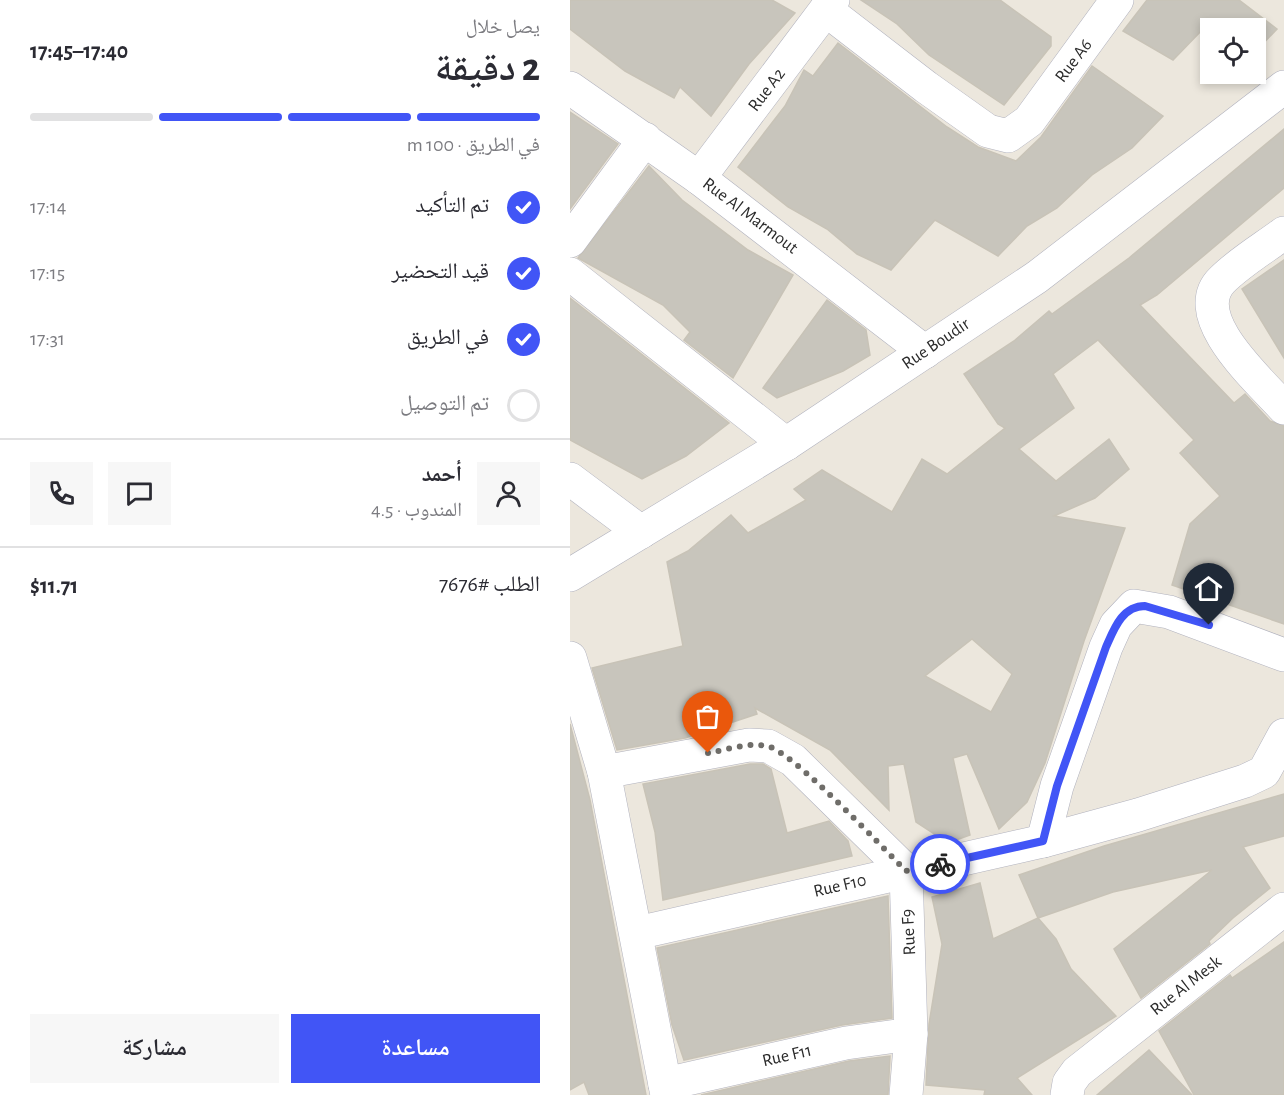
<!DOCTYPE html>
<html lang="ar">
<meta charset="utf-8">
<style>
body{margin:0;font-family:"Alegreya Sans","Noto Naskh Arabic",sans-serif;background:#f7f7f7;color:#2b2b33;direction:rtl;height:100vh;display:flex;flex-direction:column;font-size:22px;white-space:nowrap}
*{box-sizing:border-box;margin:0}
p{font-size:20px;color:#7c7c81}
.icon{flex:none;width:33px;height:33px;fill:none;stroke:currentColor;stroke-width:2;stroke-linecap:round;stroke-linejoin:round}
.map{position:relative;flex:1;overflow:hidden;direction:ltr}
.sheet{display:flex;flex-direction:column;background:#fff;width:570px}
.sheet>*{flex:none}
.tools{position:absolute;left:630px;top:18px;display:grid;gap:12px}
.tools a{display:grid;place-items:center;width:66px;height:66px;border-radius:0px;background:#fff;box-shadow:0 3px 9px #0003;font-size:30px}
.pin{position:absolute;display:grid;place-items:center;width:51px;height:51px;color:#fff;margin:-62px -26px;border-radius:50% 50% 50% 0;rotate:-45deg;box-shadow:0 0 6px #0007}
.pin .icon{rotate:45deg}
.courier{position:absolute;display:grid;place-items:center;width:60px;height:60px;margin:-30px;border:4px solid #4155f6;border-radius:50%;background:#fff;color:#222;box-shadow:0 2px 8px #0007}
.head em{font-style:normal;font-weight:600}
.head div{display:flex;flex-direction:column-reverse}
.head{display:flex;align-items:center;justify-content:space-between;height:102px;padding:0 30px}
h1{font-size:39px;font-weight:600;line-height:45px}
.bar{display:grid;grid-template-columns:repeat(4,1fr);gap:9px 6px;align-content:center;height:72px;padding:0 30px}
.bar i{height:8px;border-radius:4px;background:#e1e1e2}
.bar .current{background:#4155f6}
.bar p{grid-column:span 4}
.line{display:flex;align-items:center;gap:15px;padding:0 30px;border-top:2px solid #e1e1e2}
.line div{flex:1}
.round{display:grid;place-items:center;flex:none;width:63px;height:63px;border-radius:0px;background:#f7f7f7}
ol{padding:0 30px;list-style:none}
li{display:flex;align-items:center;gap:18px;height:66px}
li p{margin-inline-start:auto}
li .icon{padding:6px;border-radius:50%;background:#4155f6;color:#fff;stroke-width:4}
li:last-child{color:#7c7c81}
li i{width:33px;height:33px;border:3px solid #e1e1e2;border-radius:50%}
.cta{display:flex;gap:12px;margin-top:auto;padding:12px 30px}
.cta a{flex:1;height:69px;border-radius:0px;background:#4155f6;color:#fff;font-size:24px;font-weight:600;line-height:69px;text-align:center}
.cta a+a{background:#f7f7f7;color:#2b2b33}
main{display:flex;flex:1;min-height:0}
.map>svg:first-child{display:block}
.building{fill:#c8c5bc;stroke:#c8c3b7;stroke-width:1.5;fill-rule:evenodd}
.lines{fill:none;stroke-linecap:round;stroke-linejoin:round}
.minor-casing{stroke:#b1b2be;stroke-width:34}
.minor{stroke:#fff;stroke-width:33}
.done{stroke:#6f6d69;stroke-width:6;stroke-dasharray:0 10.8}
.route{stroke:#4155f6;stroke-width:8}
.labels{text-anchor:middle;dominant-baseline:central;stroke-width:5;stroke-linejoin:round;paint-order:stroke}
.street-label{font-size:18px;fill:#2b2b2b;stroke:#fff}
</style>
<main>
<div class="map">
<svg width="714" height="1095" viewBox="0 0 714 1095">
<rect width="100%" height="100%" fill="#ece7dd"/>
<!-- building -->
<g class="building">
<polygon points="0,0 202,0 225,13 179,64 141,116 110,87 104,98 55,71 0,29"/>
<polygon points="291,0 430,0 481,37 481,46 434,105 359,55 327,24"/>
<polygon points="577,0 669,0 707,29 686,51 686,28 640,28 640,34 634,28 603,60 553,31"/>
<polygon points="268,43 377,127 408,147 446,161 471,137 522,66 593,116 562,148 522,175 487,208 457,226 428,256 365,220 321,270 287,254 257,229 218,207 168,167 215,106 234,70 243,76"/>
<polygon points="0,112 48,144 0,209"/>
<path d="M714 129V188L587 295 570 305 664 403 675 394 700 421 714 426V624L602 585 620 524 650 496 610 453 624 440 528 340 483 374 504 408 449 449 486 481 539 439 559 469 525 498 484 516 555 528 514 641 475 763 457 802 429 829 397 754 383 758 400 835 378 843 346 822 334 764 318 766 319 810 260 750 185 708 187 714 115 738 47 750 22 668 113 646 97 562 118 551 161 515 178 533 236 500 224 489 252 470 322 512 352 459 377 474 435 428 428 424 394 374 444 341 479 311 482 314 559 258ZM402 639 442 674 421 712 355 676Z"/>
<polygon points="79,166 112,200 178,250 223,275 163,378 114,340 120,332 93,305 8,258"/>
<polygon points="714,260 714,358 672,289"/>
<polygon points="0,298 159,423 116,456 72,479 0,440"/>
<polygon points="257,300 296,330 300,355 273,371 207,398 193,388"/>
<polygon points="0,724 20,800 76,1095 19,1095 14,1082 0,1090"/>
<polygon points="180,764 193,764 201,769 217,833 259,821 278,841 282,856 93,900 85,832 73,784"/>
<polygon points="714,794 714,836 673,847 700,888 663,918 639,941 640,944 571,998 544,949 642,870 543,892 468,918 449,875 534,846"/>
<polygon points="410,883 423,939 468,918 486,939 501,969 546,1016 447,1078 462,1095 414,1095 415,1090 356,1085 359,1024 372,944 362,897"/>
<polygon points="318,896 322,1018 272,1025 114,1060 102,1025 87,948"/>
<polygon points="714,942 714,1095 624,1095 589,1031 660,975 662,978"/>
<polygon points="579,1050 622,1095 527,1095"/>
<polygon points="320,1056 318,1095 131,1095 279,1061"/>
</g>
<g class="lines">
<!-- minor casing -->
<g class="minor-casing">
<g id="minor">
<polyline points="256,10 356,87 418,131 438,136 459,121 547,0"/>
<polyline points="0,88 129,178 355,352"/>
<polyline points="129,178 263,0"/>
<path d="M714 233C694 248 670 262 652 280 615 316 691 382 714 408"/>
<polyline points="0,241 75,139"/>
<polyline points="0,274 216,444"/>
<polyline points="0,479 71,532"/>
<polyline points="0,575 216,444 467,277 714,87"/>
<polyline points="0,658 34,772 97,1095"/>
<polyline points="34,772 179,745 198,746 223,760 336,871 341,1034 336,1095"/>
<polyline points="473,841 487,786 536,647 546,625 564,606 599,612 714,655"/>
<polyline points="67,933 473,841 568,815 675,781 694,772 714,735"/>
<polyline points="95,1084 276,1043 341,1034"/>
<polyline points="497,1095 499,1083 507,1072 714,909"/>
</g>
</g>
<!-- minor -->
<use href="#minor" class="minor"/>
</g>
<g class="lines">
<!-- done -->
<path class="done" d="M138 753C156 750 178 742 197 746 222 751 313 848 336 871L370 864"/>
<!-- route -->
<path class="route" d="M370 864 473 841 487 786 536 647C544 629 552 606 575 606L639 625"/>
</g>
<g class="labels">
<!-- street labels -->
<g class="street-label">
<text transform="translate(504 61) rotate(-53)">Rue A6</text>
<text transform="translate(197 90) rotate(-53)">Rue A2</text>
<text transform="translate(180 216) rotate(37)">Rue Al Marmout</text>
<text transform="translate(366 344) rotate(-34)">Rue Boudir</text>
<text transform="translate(270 886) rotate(-13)">Rue F10</text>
<text transform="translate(339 932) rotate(-93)">Rue F9</text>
<text transform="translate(616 986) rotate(-38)">Rue Al Mesk</text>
<text transform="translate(217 1056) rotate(-13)">Rue F11</text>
</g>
</g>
</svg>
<div class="tools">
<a><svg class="icon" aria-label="locate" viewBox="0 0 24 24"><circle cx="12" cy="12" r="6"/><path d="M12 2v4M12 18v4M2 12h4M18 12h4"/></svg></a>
</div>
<div class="pin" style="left:138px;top:753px;background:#ea580c"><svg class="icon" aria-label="bag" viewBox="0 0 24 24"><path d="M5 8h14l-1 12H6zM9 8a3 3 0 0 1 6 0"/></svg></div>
<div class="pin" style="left:639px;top:625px;background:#1f2937"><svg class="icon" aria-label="home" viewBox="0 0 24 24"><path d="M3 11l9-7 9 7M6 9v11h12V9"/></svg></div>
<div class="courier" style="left:370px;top:864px"><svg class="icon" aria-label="bike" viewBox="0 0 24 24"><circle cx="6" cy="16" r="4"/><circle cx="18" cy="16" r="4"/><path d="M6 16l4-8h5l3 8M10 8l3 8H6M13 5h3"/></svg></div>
</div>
<section class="sheet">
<div class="head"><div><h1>2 دقيقة</h1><p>يصل خلال</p></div><em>17:40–17:45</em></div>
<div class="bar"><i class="current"></i><i class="current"></i><i class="current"></i><i></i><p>في الطريق · 100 m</p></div>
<ol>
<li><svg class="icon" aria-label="check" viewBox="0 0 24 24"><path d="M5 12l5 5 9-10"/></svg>تم التأكيد<p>17:14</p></li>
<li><svg class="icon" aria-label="check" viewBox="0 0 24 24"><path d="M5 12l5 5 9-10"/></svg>قيد التحضير<p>17:15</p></li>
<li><svg class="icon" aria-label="check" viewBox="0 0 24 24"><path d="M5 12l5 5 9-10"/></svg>في الطريق<p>17:31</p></li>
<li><i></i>تم التوصيل</li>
</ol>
<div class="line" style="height:108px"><a class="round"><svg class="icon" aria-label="person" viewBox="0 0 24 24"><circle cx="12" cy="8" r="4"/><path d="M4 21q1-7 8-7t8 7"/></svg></a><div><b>أحمد</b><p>المندوب · 4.5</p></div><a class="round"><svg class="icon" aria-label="chat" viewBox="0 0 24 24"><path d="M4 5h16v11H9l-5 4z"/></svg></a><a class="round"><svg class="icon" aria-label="phone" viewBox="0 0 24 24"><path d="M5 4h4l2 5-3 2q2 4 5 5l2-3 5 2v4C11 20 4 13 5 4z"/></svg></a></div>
<div class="line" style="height:78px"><div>الطلب #7676</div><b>$11.71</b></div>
<div class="cta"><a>مساعدة</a><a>مشاركة</a></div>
</section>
</main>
